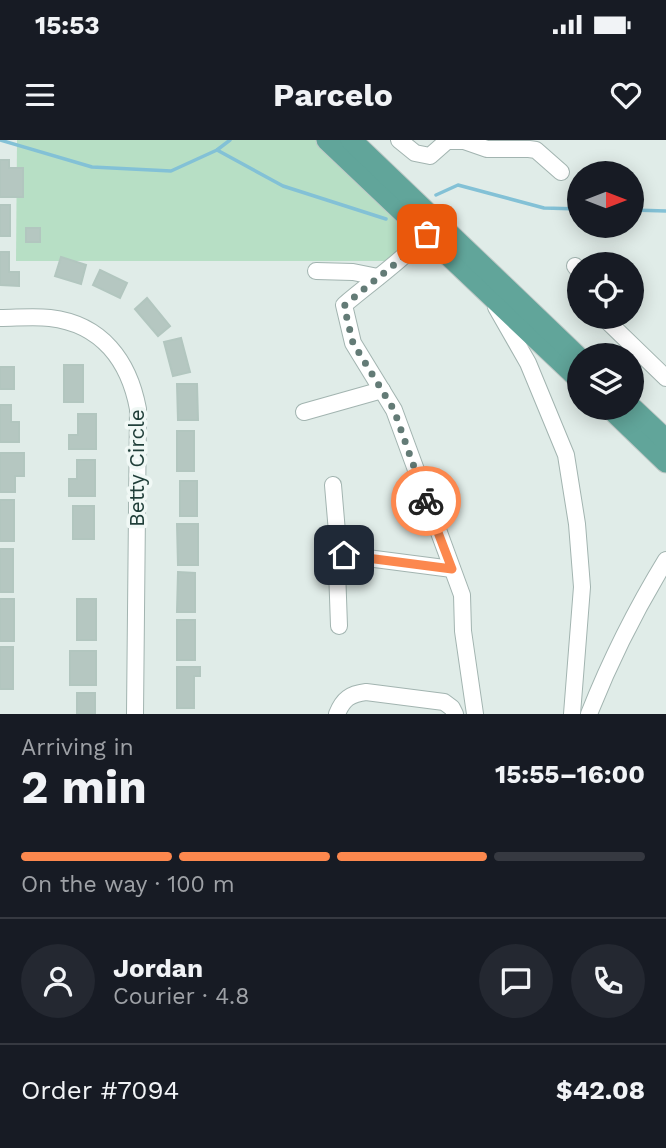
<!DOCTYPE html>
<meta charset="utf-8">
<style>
body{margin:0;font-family:"Work Sans",sans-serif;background:#242831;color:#f1f3f6;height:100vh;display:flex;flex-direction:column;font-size:26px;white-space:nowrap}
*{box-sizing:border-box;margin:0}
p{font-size:23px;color:#9ea1a6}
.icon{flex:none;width:38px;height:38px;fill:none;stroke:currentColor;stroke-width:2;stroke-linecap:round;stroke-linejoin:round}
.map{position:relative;height:574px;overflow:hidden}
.side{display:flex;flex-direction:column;background:#171b24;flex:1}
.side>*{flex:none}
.needle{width:46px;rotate:90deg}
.tools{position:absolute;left:567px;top:21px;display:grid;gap:14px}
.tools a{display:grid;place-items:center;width:77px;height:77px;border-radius:50%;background:#171b24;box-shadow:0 4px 18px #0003;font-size:35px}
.pin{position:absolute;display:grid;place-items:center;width:60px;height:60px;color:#fff;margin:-30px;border-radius:14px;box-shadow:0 4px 10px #0006}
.courier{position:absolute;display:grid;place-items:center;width:70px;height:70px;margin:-35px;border:5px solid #fc884e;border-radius:50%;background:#fff;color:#222;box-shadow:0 2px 9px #0007}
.head em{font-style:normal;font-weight:700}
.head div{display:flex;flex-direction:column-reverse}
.head{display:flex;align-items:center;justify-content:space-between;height:119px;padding:0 21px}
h1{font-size:46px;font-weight:700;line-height:52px}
.bar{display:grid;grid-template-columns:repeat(4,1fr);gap:10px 7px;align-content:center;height:84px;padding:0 21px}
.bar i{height:9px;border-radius:5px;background:#363941}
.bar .on{background:#fc884e}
.bar p{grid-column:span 4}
.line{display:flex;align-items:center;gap:18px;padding:0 21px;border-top:2px solid #363941}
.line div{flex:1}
.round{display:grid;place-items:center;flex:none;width:74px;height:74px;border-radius:37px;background:#242831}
.status{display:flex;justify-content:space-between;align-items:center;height:49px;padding:0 35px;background:#171b24;direction:ltr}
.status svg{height:19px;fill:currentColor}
header{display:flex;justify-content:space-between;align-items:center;height:91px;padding:0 21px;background:#171b24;font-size:32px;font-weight:700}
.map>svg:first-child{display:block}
.green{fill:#b7dfc5}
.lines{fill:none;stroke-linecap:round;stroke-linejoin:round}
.stream{stroke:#83c1d6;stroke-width:3.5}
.building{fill:#b5c7c1;stroke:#b2c6bf;stroke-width:2}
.minor-casing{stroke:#a2b4b0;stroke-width:18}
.major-casing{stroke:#c0c9c7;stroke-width:23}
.minor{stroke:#fff;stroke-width:16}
.major{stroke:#61a59a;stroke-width:21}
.done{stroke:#637b76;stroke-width:7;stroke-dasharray:0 12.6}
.route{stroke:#fc884e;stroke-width:9}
.labels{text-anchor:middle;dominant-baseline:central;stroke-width:7;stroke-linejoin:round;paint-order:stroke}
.street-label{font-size:21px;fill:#1f3e38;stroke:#f0f8f5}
</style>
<div class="status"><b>15:53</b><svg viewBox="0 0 49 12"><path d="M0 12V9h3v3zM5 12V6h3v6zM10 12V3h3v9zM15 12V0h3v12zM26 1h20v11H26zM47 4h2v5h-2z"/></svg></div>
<header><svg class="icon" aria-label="menu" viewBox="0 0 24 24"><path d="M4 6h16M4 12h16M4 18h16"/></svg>Parcelo<svg class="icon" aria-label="heart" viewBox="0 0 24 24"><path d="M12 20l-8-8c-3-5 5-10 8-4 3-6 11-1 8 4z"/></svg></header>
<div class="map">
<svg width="666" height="574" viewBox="0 0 666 574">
<rect width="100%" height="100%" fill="#e0ece8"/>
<!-- green -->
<polygon class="green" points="17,0 335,0 463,121 16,121"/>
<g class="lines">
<!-- stream -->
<g class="stream">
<polyline points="0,0 92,27 171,31 217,10 230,0"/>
<polyline points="217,10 283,46 386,79"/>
<polyline points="436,55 458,45 544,68 579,69"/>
<polyline points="632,70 666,71"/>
</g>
</g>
<!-- building -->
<g class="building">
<polygon points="0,20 9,20 9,28 23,28 23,57 0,57"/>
<rect x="0" y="65" width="10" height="31"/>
<rect x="26" y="88" width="14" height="14"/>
<polygon points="0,112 9,112 9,132 19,132 19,146 0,145"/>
<polygon points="61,117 86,125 81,144 55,136"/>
<polygon points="100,130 127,143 120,158 93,145"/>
<polygon points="147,158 170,186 158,196 135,169"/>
<polygon points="181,198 190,232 173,236 164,202"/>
<rect x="64" y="225" width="19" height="37"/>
<rect x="0" y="227" width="14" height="22"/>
<polygon points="177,244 197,244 198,280 178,280"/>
<polygon points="0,265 11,265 11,282 19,282 19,302 0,302"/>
<polygon points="78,274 96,274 96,309 69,309 69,295 78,295"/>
<rect x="177" y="291" width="17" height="40"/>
<polygon points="0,313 24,313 24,336 15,336 15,352 0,352"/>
<polygon points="77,320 95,320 95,356 69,356 69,339 77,339"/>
<rect x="180" y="341" width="17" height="35"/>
<rect x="0" y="360" width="14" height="41"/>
<rect x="73" y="366" width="21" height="33"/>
<polygon points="177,384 198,384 198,425 178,425"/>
<rect x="0" y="409" width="13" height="43"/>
<polygon points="178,432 195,433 195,472 177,472"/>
<rect x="0" y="459" width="14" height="42"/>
<rect x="77" y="459" width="19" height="41"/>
<rect x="177" y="480" width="18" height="40"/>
<rect x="0" y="507" width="13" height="42"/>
<rect x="70" y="511" width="26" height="34"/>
<polygon points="177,527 200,527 200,536 194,536 194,568 177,568"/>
<rect x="77" y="553" width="18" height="21"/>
</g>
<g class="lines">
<!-- minor casing -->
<g class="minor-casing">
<g id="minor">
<polyline points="399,0 415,13 430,16 447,1 464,1 487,9 529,9 536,10 561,32"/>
<path d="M427 94C402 121 372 141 344 165L353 203 394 270 462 455 463 491 475 574"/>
<polyline points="575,126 579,131"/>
<polyline points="316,131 353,132 378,137"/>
<polyline points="496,167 528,223 566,315 577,384 582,447 572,574"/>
<polyline points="603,177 666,238"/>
<path d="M0 178C16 178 34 176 50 178 102 184 129 221 138 269L135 574"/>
<polyline points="304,272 382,250"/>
<polyline points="333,345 337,392 344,415 337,429 339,486"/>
<polyline points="344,415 452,429"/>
<path d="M337 574C343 559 350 554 366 552L444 562 452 568 455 574"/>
<path d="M589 574C610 521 636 469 666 420"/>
</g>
</g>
<!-- major casing -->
<g class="major-casing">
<g id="major">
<polyline points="327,0 579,239"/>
<polyline points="351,0 579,218"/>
<polyline points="610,268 666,322"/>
<polyline points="632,268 666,300"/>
</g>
</g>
<!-- minor -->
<use href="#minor" class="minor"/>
<!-- major -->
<use href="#major" class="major"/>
</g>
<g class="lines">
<!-- done -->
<path class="done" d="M426 361 394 270 353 203 344 166C372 141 402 121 427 94"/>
<!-- route -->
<polyline class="route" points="344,415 452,429 426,361"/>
</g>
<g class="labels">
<!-- street labels -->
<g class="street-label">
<text transform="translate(136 328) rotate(-90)">Betty Circle</text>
</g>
</g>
</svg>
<div class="tools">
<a><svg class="needle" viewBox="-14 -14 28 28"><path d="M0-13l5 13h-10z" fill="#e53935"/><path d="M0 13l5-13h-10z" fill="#9ea1a6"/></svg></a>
<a><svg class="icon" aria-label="locate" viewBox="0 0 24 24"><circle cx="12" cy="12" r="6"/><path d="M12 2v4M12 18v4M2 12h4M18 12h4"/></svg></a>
<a><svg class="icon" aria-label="layers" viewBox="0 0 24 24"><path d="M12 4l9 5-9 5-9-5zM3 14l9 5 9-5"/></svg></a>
</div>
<div class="pin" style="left:427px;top:94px;background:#ea580c"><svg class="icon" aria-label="bag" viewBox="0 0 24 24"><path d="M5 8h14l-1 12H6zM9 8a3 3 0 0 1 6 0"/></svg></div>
<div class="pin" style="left:344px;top:415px;background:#1f2937"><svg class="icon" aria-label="home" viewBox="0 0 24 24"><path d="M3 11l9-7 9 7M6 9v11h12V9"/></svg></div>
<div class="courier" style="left:426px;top:361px"><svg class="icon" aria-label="bike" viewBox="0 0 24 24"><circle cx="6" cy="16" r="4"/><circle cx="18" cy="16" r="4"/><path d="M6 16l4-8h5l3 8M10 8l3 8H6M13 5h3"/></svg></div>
</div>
<section class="side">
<div class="head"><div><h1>2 min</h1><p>Arriving in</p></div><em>15:55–16:00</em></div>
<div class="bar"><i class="on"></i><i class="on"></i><i class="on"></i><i></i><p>On the way · 100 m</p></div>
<div class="line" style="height:126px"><a class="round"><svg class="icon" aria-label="person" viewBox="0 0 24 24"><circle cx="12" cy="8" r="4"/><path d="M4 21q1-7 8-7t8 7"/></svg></a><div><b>Jordan</b><p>Courier · 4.8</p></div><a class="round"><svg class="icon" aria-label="chat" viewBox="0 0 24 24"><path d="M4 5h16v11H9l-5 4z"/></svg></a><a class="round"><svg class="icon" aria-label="phone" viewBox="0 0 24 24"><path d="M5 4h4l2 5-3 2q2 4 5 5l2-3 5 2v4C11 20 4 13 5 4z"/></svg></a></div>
<div class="line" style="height:91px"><div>Order #7094</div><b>$42.08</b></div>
</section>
